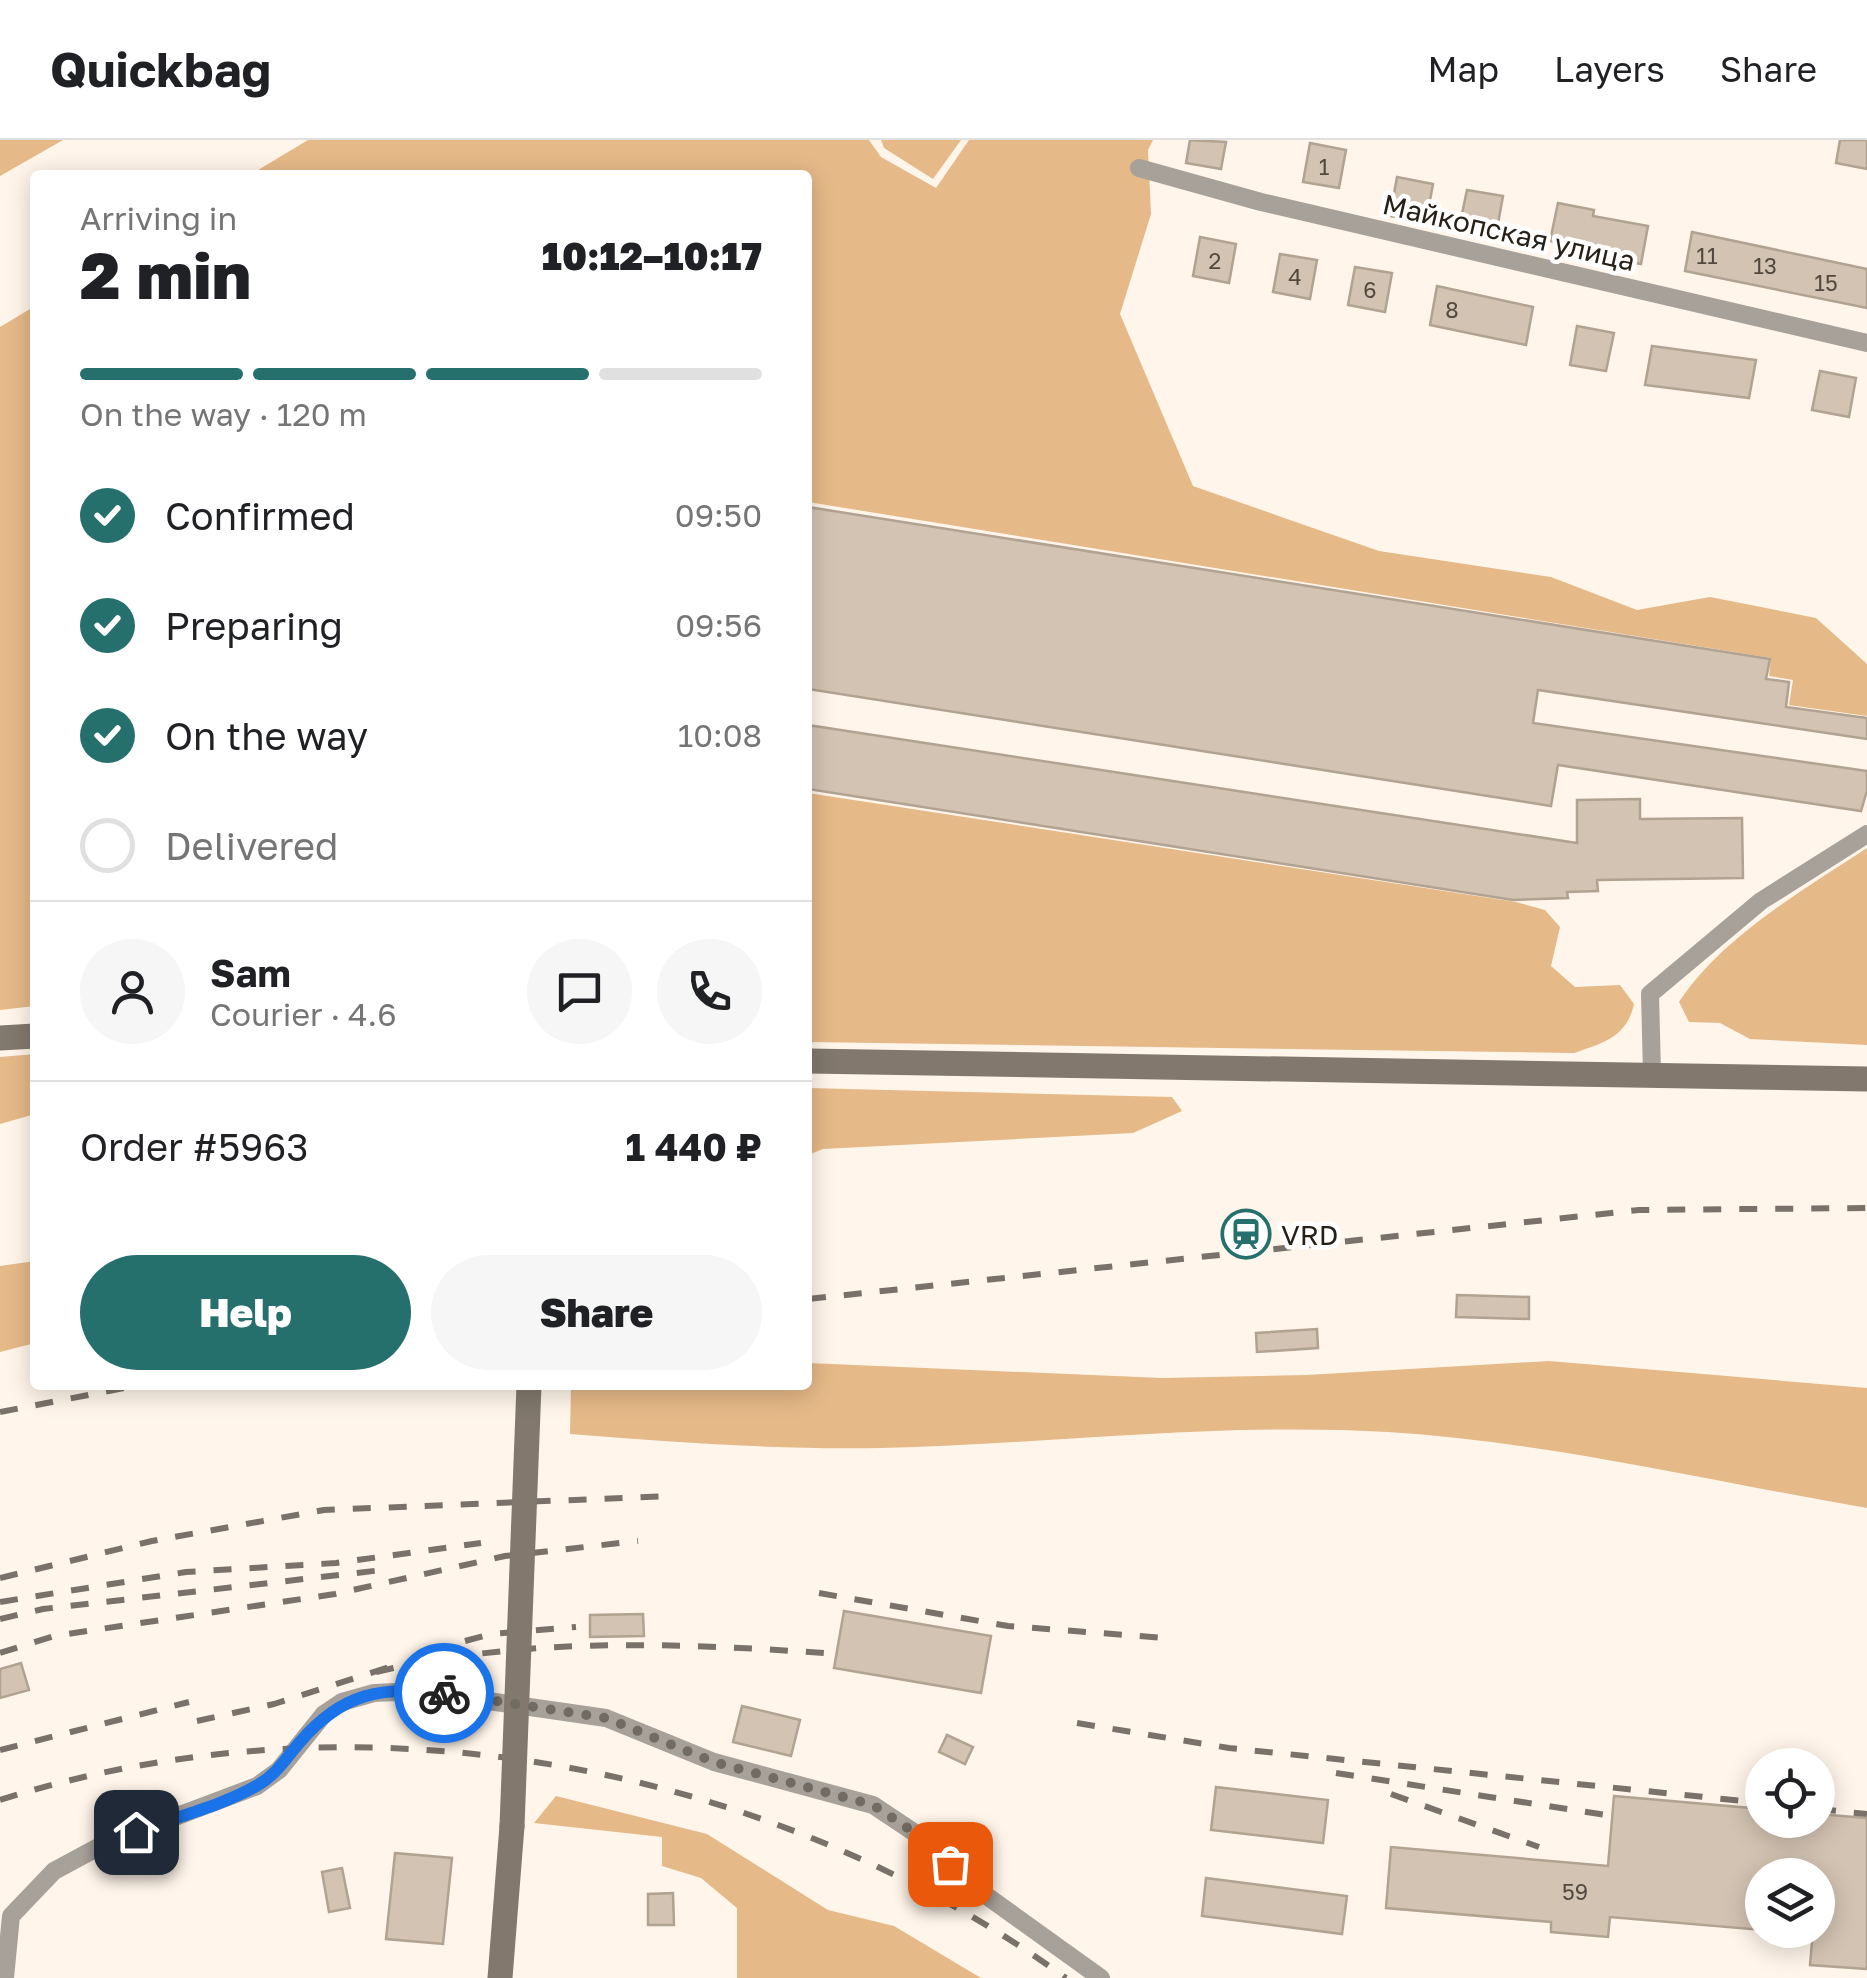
<!DOCTYPE html>
<meta charset="utf-8">
<style>
body{margin:0;font-family:"Golos Text",sans-serif;background:#f6f6f6;color:#202124;height:100vh;display:flex;flex-direction:column;font-size:38px;white-space:nowrap}
*{box-sizing:border-box;margin:0}
p{font-size:32px;color:#757577}
.icon{flex:none;width:55px;height:55px;fill:none;stroke:currentColor;stroke-width:2;stroke-linecap:round;stroke-linejoin:round}
.map{position:relative;flex:1;overflow:hidden}
.sheet{position:absolute;left:30px;top:30px;width:782px;height:1220px;display:flex;flex-direction:column;background:#fff;border-radius:10px;box-shadow:0 5px 25px #0003}
.sheet>*{flex:none}
.buttons{position:absolute;left:1745px;top:1608px;display:grid;gap:20px}
.buttons a{display:grid;place-items:center;width:90px;height:90px;border-radius:50%;background:#fff;box-shadow:0 5px 25px #0003;font-size:50px}
.pin{position:absolute;display:grid;place-items:center;width:85px;height:85px;color:#fff;margin:-42px;border-radius:20px;box-shadow:0 5px 15px #0006}
.courier{position:absolute;display:grid;place-items:center;width:100px;height:100px;margin:-50px;border:8px solid #1a73e8;border-radius:50%;background:#fff;color:#222;box-shadow:0 2px 12px #0007}
.headline em{font-style:normal;font-weight:800}
.headline div{display:flex;flex-direction:column-reverse}
.headline{display:flex;align-items:center;justify-content:space-between;height:170px;padding:0 50px}
h1{font-size:65px;font-weight:800;line-height:75px}
.bar{display:grid;grid-template-columns:repeat(4,1fr);gap:15px 10px;align-content:center;height:120px;padding:0 50px}
.bar i{height:12px;border-radius:8px;background:#e0e0e0}
.bar .active{background:#25706d}
.bar p{grid-column:span 4}
.line{display:flex;align-items:center;gap:25px;padding:0 50px;border-top:2px solid #e0e0e0}
.line div{flex:1}
.round{display:grid;place-items:center;flex:none;width:105px;height:105px;border-radius:52px;background:#f6f6f6}
ol{padding:0 50px;list-style:none}
li{display:flex;align-items:center;gap:30px;height:110px}
li p{margin-inline-start:auto}
li .icon{padding:10px;border-radius:50%;background:#25706d;color:#fff;stroke-width:4}
li:last-child{color:#757577}
li i{width:55px;height:55px;border:5px solid #e0e0e0;border-radius:50%}
.button{display:flex;gap:20px;margin-top:auto;padding:20px 50px}
.button a{flex:1;height:115px;border-radius:60px;background:#25706d;color:#fff;font-size:40px;font-weight:800;line-height:115px;text-align:center}
.button a+a{background:#f6f6f6;color:#202124}
header{display:flex;align-items:center;gap:60px;box-sizing:border-box;height:140px;padding:0 50px;background:#fff;border-bottom:2px solid #e0e0e0}
header strong{font-size:48px}
nav{display:flex;gap:55px;margin-inline-start:auto;font-size:35px}
.map>svg:first-child{display:block}
.green{fill:#e6b988}
.building{fill:#d3c3b2;stroke:#b1a291;stroke-width:2.5}
.lines{fill:none;stroke-linecap:round;stroke-linejoin:round}
.street{stroke:#a8a19a;stroke-width:18}
.secondary{stroke:#82786d;stroke-width:25}
.rail{stroke:#7a726a;stroke-width:6;stroke-dasharray:18 18;stroke-linecap:butt}
.secondary-bridge{stroke:#82786d;stroke-width:25}
.done{stroke:#726b62;stroke-width:10;stroke-dasharray:0 18}
.route{stroke:#1a73e8;stroke-width:12}
.labels{text-anchor:middle;dominant-baseline:central;stroke-width:9;stroke-linejoin:round;paint-order:stroke}
.number-label{font-size:22px;fill:#51493f}
.street-label{font-size:28px;fill:#262019;stroke:#fff}
.poi-label{font-size:28px;fill:#262019;stroke:#fff;text-anchor:start}
</style>
<header>
<strong>Quickbag</strong>
<nav><a>Map</a><a>Layers</a><a>Share</a></nav>
</header>
<div class="map">
<svg width="1867" height="1838" viewBox="0 0 1867 1838">
<rect width="100%" height="100%" fill="#fff5ea"/>
<!-- green -->
<g class="green">
<polygon points="0,0 63,0 0,36"/>
<polygon points="308,0 869,0 881,17 936,48 969,0 1153,0 1148,10 1151,74 1120,174 1193,346 1379,411 1551,437 1637,470 1710,457 1816,478 1867,524 1867,576 1789,565 1793,540 1769,536 1771,518 808,362 808,35 250,35"/>
<polygon points="881,0 961,0 933,39 884,8"/>
<polygon points="35,166 35,866 0,870 0,187"/>
<path d="M808 653 1516 762 1545 770 1560 787 1551 826 1575 847 1620 845 1634 864C1627 897 1603 903 1574 913L808 902Z"/>
<path d="M1867 708V905L1750 899 1720 883 1689 882 1679 862C1723 796 1802 751 1867 708Z"/>
<polygon points="35,914 35,974 0,984 0,917"/>
<polygon points="808,948 1172,957 1182,971 1133,993 823,1009 808,1015"/>
<polygon points="35,1121 35,1203 0,1212 0,1126"/>
<path d="M1549 1221 1867 1248V1368C1709 1341 1548 1302 1388 1292 1219 1282 1050 1304 881 1308 778 1310 673 1302 570 1294L571 1245H808V1223L1162 1238 1306 1235Z"/>
<polygon points="556,1656 707,1694 828,1770 894,1786 981,1838 737,1838 737,1768 701,1738 662,1726 662,1697 534,1683"/>
</g>
<!-- building -->
<g class="building">
<polygon points="1190,0 1226,2 1221,29 1186,23"/>
<polygon points="1840,0 1867,0 1867,29 1836,23"/>
<polygon points="1310,3 1346,10 1339,48 1303,42"/>
<polygon points="1397,37 1433,44 1426,82 1390,76"/>
<polygon points="1467,50 1503,56 1496,95 1459,88"/>
<polygon points="1558,63 1594,70 1593,76 1648,86 1641,124 1604,118 1605,112 1550,101"/>
<polygon points="1692,92 1867,129 1867,168 1685,131"/>
<polygon points="1200,97 1236,104 1229,143 1193,136"/>
<polygon points="1280,114 1317,120 1310,159 1273,152"/>
<polygon points="1355,127 1392,133 1385,172 1348,165"/>
<polygon points="1437,146 1533,167 1526,205 1430,185"/>
<polygon points="1577,186 1614,193 1606,231 1570,225"/>
<polygon points="1652,206 1756,220 1749,258 1645,245"/>
<polygon points="1820,231 1856,238 1849,277 1812,270"/>
<polygon points="808,367 1770,519 1766,539 1789,542 1786,567 1867,578 1867,599 1538,550 1533,583 1867,631 1867,651 1861,671 1558,625 1551,666 808,549"/>
<polygon points="808,585 1577,703 1577,660 1640,659 1640,679 1742,678 1743,738 1597,740 1598,751 1567,752 1568,758 1513,760 808,649"/>
<polygon points="1457,1155 1529,1157 1529,1179 1456,1177"/>
<polygon points="1317,1189 1318,1208 1257,1212 1256,1193"/>
<polygon points="844,1471 991,1496 981,1553 834,1528"/>
<polygon points="643,1474 644,1496 590,1497 590,1475"/>
<polygon points="21,1523 29,1550 0,1558 0,1529"/>
<polygon points="742,1566 800,1580 791,1616 733,1602"/>
<polygon points="947,1595 973,1607 965,1624 939,1612"/>
<polygon points="1216,1647 1328,1660 1323,1703 1211,1690"/>
<polygon points="1614,1656 1762,1669 1762,1680 1818,1680 1818,1674 1867,1678 1867,1829 1810,1825 1813,1790 1818,1790 1818,1735 1762,1735 1762,1790 1610,1777 1608,1797 1551,1792 1551,1782 1386,1768 1391,1707 1608,1726"/>
<polygon points="395,1713 452,1718 443,1804 386,1799"/>
<polygon points="342,1728 350,1768 329,1772 322,1732"/>
<polygon points="1206,1738 1347,1756 1342,1794 1202,1776"/>
<polygon points="673,1753 674,1785 648,1785 648,1754"/>
</g>
<g class="lines">
<!-- street -->
<g class="street">
<polyline points="1139,28 1261,62 1867,203"/>
<polyline points="1652,933 1650,854 1761,761 1867,694"/>
<polyline points="5,1838 11,1776 54,1731 106,1703 257,1646 279,1630 324,1574 342,1562 374,1553 418,1551 606,1578 714,1622 873,1665 924,1699 977,1749 1101,1838"/>
</g>
<!-- secondary -->
<g class="secondary">
<polyline points="0,898 35,896"/>
<polyline points="808,921 1867,939"/>
<polyline points="500,1838 512,1686"/>
</g>
<!-- rail -->
<g class="rail">
<polyline points="808,1159 1639,1070 1867,1068"/>
<polyline points="0,1272 140,1245"/>
<polyline points="0,1438 152,1401 324,1370 671,1356"/>
<polyline points="819,1453 1008,1486 1165,1498"/>
<polyline points="0,1462 186,1432 336,1423 481,1403"/>
<polyline points="0,1479 43,1469 391,1429"/>
<polyline points="465,1501 491,1494 576,1487"/>
<polyline points="0,1513 54,1496 335,1454 505,1416 638,1401"/>
<path d="M376 1532C528 1496 682 1503 837 1514"/>
<polyline points="197,1581 274,1564 389,1527"/>
<polyline points="1077,1583 1229,1608 1762,1663"/>
<polyline points="0,1610 189,1562"/>
<polyline points="1336,1633 1612,1676"/>
<polyline points="1391,1654 1539,1707"/>
<path d="M0 1660C355 1547 765 1620 1066 1838"/>
<polyline points="1818,1669 1867,1674"/>
</g>
<!-- secondary-bridge -->
<polyline class="secondary-bridge" points="512,1686 529,1245"/>
</g>
<g class="lines">
<!-- done -->
<polyline class="done" points="444,1553 606,1578 714,1622 873,1665 924,1699 950,1724"/>
<!-- route -->
<path class="route" d="M136 1692C175 1677 222 1666 258 1645 277 1634 286 1618 300 1602 342 1553 381 1546 444 1553"/>
</g>
<!-- icons -->
<defs>
<g id="station-ring" transform="scale(2.5)"><circle r="9.5" fill="#fff" stroke="#25706d" stroke-width="1.5"/><path d="M-3-6H3Q5-6 5-4V2Q5 4 3 4L4.5 6H3L1.5 4h-3L-3 6H-4.5L-3 4Q-5 4-5 2V-4Q-5-6-3-6ZM-3.5-4v3h7v-3ZM-3.5 1v1.5H-2V1ZM2 1v1.5H3.5V1Z" fill="#25706d"/></g>
</defs>
<g fill-rule="evenodd">
<use href="#station-ring" x="1246" y="1094"/>
</g>
<g class="labels">
<!-- number labels -->
<g class="number-label">
<text x="1324" y="26">1</text>
<text x="1707" y="115">11</text>
<text x="1215" y="120">2</text>
<text x="1765" y="125">13</text>
<text x="1295" y="136">4</text>
<text x="1826" y="142">15</text>
<text x="1370" y="149">6</text>
<text x="1452" y="169">8</text>
<text x="1575" y="1751">59</text>
</g>
<!-- street labels -->
<g class="street-label">
<text transform="translate(1509 92) rotate(13)">Майкопская улица</text>
</g>
<!-- poi labels -->
<g class="poi-label">
<text x="1281" y="1094">VRD</text>
</g>
</g>
</svg>
<div class="buttons">
<a><svg class="icon" aria-label="locate" viewBox="0 0 24 24"><circle cx="12" cy="12" r="6"/><path d="M12 2v4M12 18v4M2 12h4M18 12h4"/></svg></a>
<a><svg class="icon" aria-label="layers" viewBox="0 0 24 24"><path d="M12 4l9 5-9 5-9-5zM3 14l9 5 9-5"/></svg></a>
</div>
<div class="pin" style="left:950px;top:1724px;background:#ea580c"><svg class="icon" aria-label="bag" viewBox="0 0 24 24"><path d="M5 8h14l-1 12H6zM9 8a3 3 0 0 1 6 0"/></svg></div>
<div class="pin" style="left:136px;top:1692px;background:#1f2937"><svg class="icon" aria-label="home" viewBox="0 0 24 24"><path d="M3 11l9-7 9 7M6 9v11h12V9"/></svg></div>
<div class="courier" style="left:444px;top:1553px"><svg class="icon" aria-label="bike" viewBox="0 0 24 24"><circle cx="6" cy="16" r="4"/><circle cx="18" cy="16" r="4"/><path d="M6 16l4-8h5l3 8M10 8l3 8H6M13 5h3"/></svg></div>
<section class="sheet">
<div class="headline"><div><h1>2 min</h1><p>Arriving in</p></div><em>10:12–10:17</em></div>
<div class="bar"><i class="active"></i><i class="active"></i><i class="active"></i><i></i><p>On the way · 120 m</p></div>
<ol>
<li><svg class="icon" aria-label="check" viewBox="0 0 24 24"><path d="M5 12l5 5 9-10"/></svg>Confirmed<p>09:50</p></li>
<li><svg class="icon" aria-label="check" viewBox="0 0 24 24"><path d="M5 12l5 5 9-10"/></svg>Preparing<p>09:56</p></li>
<li><svg class="icon" aria-label="check" viewBox="0 0 24 24"><path d="M5 12l5 5 9-10"/></svg>On the way<p>10:08</p></li>
<li><i></i>Delivered</li>
</ol>
<div class="line" style="height:180px"><a class="round"><svg class="icon" aria-label="person" viewBox="0 0 24 24"><circle cx="12" cy="8" r="4"/><path d="M4 21q1-7 8-7t8 7"/></svg></a><div><b>Sam</b><p>Courier · 4.6</p></div><a class="round"><svg class="icon" aria-label="chat" viewBox="0 0 24 24"><path d="M4 5h16v11H9l-5 4z"/></svg></a><a class="round"><svg class="icon" aria-label="phone" viewBox="0 0 24 24"><path d="M5 4h4l2 5-3 2q2 4 5 5l2-3 5 2v4C11 20 4 13 5 4z"/></svg></a></div>
<div class="line" style="height:130px"><div>Order #5963</div><b>1 440 ₽</b></div>
<div class="button"><a>Help</a><a>Share</a></div>
</section>
</div>
